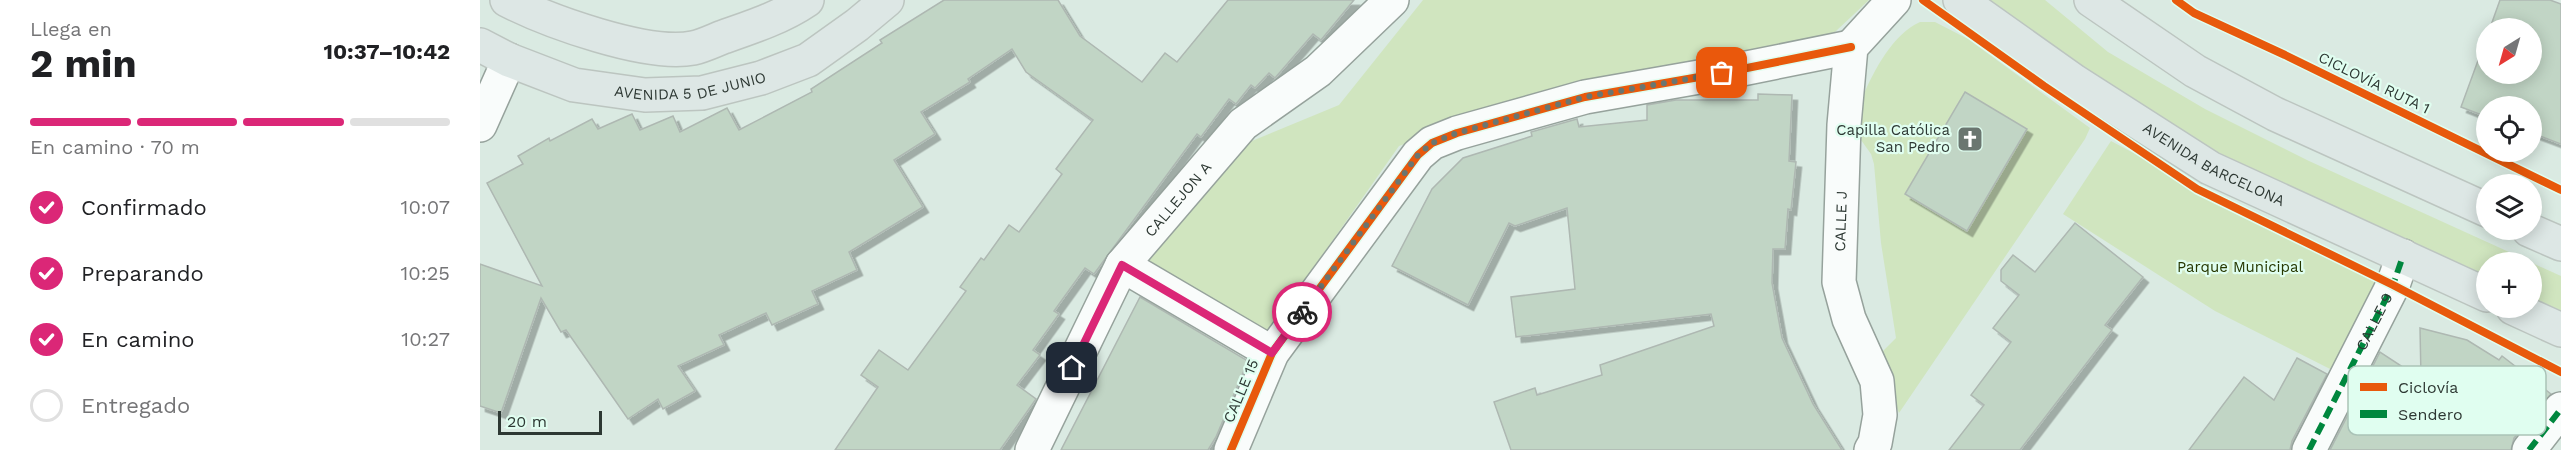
<!DOCTYPE html>
<html lang="es">
<meta charset="utf-8">
<style>
body{margin:0;font-family:"Work Sans",sans-serif;background:#f6f6f6;color:#202124;height:100vh;display:flex;flex-direction:column;font-size:22px;white-space:nowrap}
*{box-sizing:border-box;margin:0}
p{font-size:20px;color:#757577}
.icon{flex:none;width:33px;height:33px;fill:none;stroke:currentColor;stroke-width:2;stroke-linecap:round;stroke-linejoin:round}
.map{position:relative;flex:1;overflow:hidden}
.side{display:flex;flex-direction:column;background:#fff;width:480px}
.side>*{flex:none}
.needle{width:39px;rotate:217deg}
.fabs{position:absolute;left:1996px;top:18px;display:grid;gap:12px}
.fabs a{display:grid;place-items:center;width:66px;height:66px;border-radius:50%;background:#fff;box-shadow:0 3px 15px #0003;font-size:30px}
.scale{position:absolute;left:18px;bottom:15px;width:104px;box-sizing:border-box;padding-left:6px;border:3px solid #2d3833;border-top:0;font-size:16px;line-height:21px;white-space:nowrap;color:#2d3833;-webkit-text-stroke:4px #e0fef0;paint-order:stroke}
.pin{position:absolute;display:grid;place-items:center;width:51px;height:51px;color:#fff;margin:-26px;border-radius:12px;box-shadow:0 3px 9px #0006}
.courier{position:absolute;display:grid;place-items:center;width:60px;height:60px;margin:-30px;border:4px solid #db2777;border-radius:50%;background:#fff;color:#222;box-shadow:0 2px 8px #0007}
.headline em{font-style:normal;font-weight:700}
.headline div{display:flex;flex-direction:column-reverse}
.headline{display:flex;align-items:center;justify-content:space-between;height:102px;padding:0 30px}
h1{font-size:39px;font-weight:700;line-height:45px}
.bar{display:grid;grid-template-columns:repeat(4,1fr);gap:9px 6px;align-content:center;height:72px;padding:0 30px}
.bar i{height:8px;border-radius:4px;background:#e0e0e0}
.bar .active{background:#db2777}
.bar p{grid-column:span 4}
ol{padding:0 30px;list-style:none}
li{display:flex;align-items:center;gap:18px;height:66px}
li p{margin-inline-start:auto}
li .icon{padding:6px;border-radius:50%;background:#db2777;color:#fff;stroke-width:4}
li:last-child{color:#757577}
li i{width:33px;height:33px;border:3px solid #e0e0e0;border-radius:50%}
main{display:flex;flex:1;min-height:0}
.map>svg:first-child{display:block}
.green{fill:#d0e5bf}
.building{fill:#c1d5c5;stroke:#aeb8b2;stroke-width:1.5;filter:url(#shadow)}
.lines{fill:none;stroke-linecap:round;stroke-linejoin:round}
.minor-casing{stroke:#96a29c;stroke-width:36}
.primary-casing{stroke:#bcc5c0;stroke-width:36}
.minor{stroke:#f9fcfb;stroke-width:33}
.primary{stroke:#dde7e5;stroke-width:33}
.quiet{stroke:#00873e;stroke-width:6;stroke-dasharray:12 6;stroke-linecap:butt}
.cycleway-casing{stroke:#e0fef0;stroke-width:11}
.cycleway{stroke:#e8590c;stroke-width:8}
.done{stroke:#6a7670;stroke-width:6;stroke-dasharray:0 10.8}
.route{stroke:#db2777;stroke-width:8}
.labels{text-anchor:middle;dominant-baseline:central;stroke-width:4.5;stroke-linejoin:round;paint-order:stroke}
.street-label{font-size:15px;fill:#2d3833;stroke:#e0fef0}
.poi-label{font-size:15px;fill:#2d3833;stroke:#e0fef0;text-anchor:end}
.park-label{font-size:15px;fill:#263700;stroke:#e0fef0}
.key{fill:#e0fef0;stroke:#aac3b7;stroke-width:1.5}
.key-label{font-size:16px;fill:#2d3833}
</style>
<main>
<section class="side">
<div class="headline"><div><h1>2 min</h1><p>Llega en</p></div><em>10:37–10:42</em></div>
<div class="bar"><i class="active"></i><i class="active"></i><i class="active"></i><i></i><p>En camino · 70 m</p></div>
<ol>
<li><svg class="icon" aria-label="check" viewBox="0 0 24 24"><path d="M5 12l5 5 9-10"/></svg>Confirmado<p>10:07</p></li>
<li><svg class="icon" aria-label="check" viewBox="0 0 24 24"><path d="M5 12l5 5 9-10"/></svg>Preparando<p>10:25</p></li>
<li><svg class="icon" aria-label="check" viewBox="0 0 24 24"><path d="M5 12l5 5 9-10"/></svg>En camino<p>10:27</p></li>
<li><i></i>Entregado</li>
</ol>
</section>
<div class="map">
<svg width="2081" height="450" viewBox="0 0 2081 450">
<defs>
<filter id="shadow"><feDropShadow dx="5.5" dy="5.5" stdDeviation="0" flood-color="#0004"/></filter>
</defs>
<rect width="100%" height="100%" fill="#daeae2"/>
<!-- green -->
<g class="green">
<polygon points="943,0 1389,0 1355,32 1257,59 1099,81 919,146 784,338 668,262 767,143 859,105"/>
<polygon points="1509,0 1565,0 1628,52 1725,109 1829,161 2051,262 2007,262 2007,285 1773,178 1641,104"/>
<path d="M1440 22H1455L1488 39 1610 128 1605 139 1419 413 1397 357 1416 338 1401 243 1394 164 1391 154 1376 133C1378 122 1378 107 1383 96 1394 70 1413 34 1440 22Z"/>
<polygon points="1631,141 1904,287 1860,374 1735,311 1583,214"/>
<polygon points="2052,263 2081,276 2081,319 2052,306"/>
</g>
<!-- building -->
<g class="building">
<polygon points="464,0 578,0 600,36 662,82 685,53 697,62 748,0 874,0 841,40 833,34 795,78 789,73 775,88 771,85 756,104 749,99 721,137 717,134 614,274 605,268 574,311 579,314 553,350 560,355 537,385 556,399 520,450 355,450 398,387 381,375 399,350 428,370 486,291 480,287 501,258 504,260 529,225 539,232 582,174 576,169 613,120 546,72 532,49 488,79 490,82 441,112 455,134 414,160 443,207 369,252 377,270 332,291 338,304 292,325 286,313 239,335 244,345 198,366 215,391 183,409 178,399 148,419 86,330 81,332 61,298 21,413 0,406 0,264 62,286 7,183 43,164 38,156 69,138 70,141 112,119 118,129 152,114 160,130 193,116 200,132 247,108 259,130 332,92 331,89 402,43 400,40"/>
<polygon points="2020,0 2070,0 2081,4 2081,144 2052,133 2052,106 2007,106 2007,117 1981,107 2007,36 2007,74 2052,74 2052,28 2010,28"/>
<polygon points="1485,92 1547,129 1487,231 1425,194"/>
<polygon points="1278,94 1312,95 1309,161 1316,162 1311,210 1308,209 1305,249 1293,249 1292,283 1302,338 1333,404 1362,450 1031,450 1014,402 1055,388 1057,395 1122,375 1120,365 1234,326 1231,314 1036,337 1031,297 1095,289 1087,208 1035,226 1029,223 988,305 912,266 952,189 983,158 1043,139 1052,136 1051,132 1097,119 1099,127 1167,120 1167,105 1196,100 1278,100"/>
<polygon points="1595,223 1663,277 1625,325 1632,330 1540,450 1469,450 1504,405 1491,395 1531,342 1513,328 1539,295 1521,281 1521,270 1533,255 1555,272"/>
<polygon points="660,297 768,361 736,437 728,450 581,450"/>
<polygon points="1940,328 1987,340 2019,360 2022,356 2071,394 2034,438 2031,450 1850,450 1900,352 1941,379"/>
<polygon points="1817,358 1847,374 1812,441 1810,450 1709,450 1764,377 1794,400"/>
</g>
<g class="lines">
<!-- minor casing -->
<g class="minor-casing">
<g id="minor">
<polyline points="0,125 29,60"/>
<polyline points="642,265 792,353"/>
<path id="s1" d="M552 450 642 265 763 124 838 71 912 0"/>
<polyline points="751,450 792,353 938,155 952,143 977,133 1105,97 1242,73 1371,47"/>
<path id="s2" d="M1391 450 1395 443 1400 415 1397 381 1369 319 1359 282 1364 125 1371 47 1414 0"/>
<path id="s3" d="M1829 450 1913 285 1923 256"/>
<polyline points="2049,450 2081,409"/>
</g>
</g>
<!-- primary casing -->
<g class="primary-casing">
<g id="primary">
<path d="M27 0C68 21 167 57 213 48 223 46 233 41 243 37 272 27 302 17 327 0"/>
<path id="s4" d="M1480 0 1594 81 1730 168 2007 295"/>
<polyline points="1611,0 1715,71 1795,114 2007,210"/>
<path id="s5" d="M0 45 29 60 94 85 165 95 222 93 281 78 328 60 377 25 407 0"/>
<polyline points="2049,230 2081,244"/>
<polyline points="2033,308 2081,330"/>
</g>
</g>
<!-- minor -->
<use href="#minor" class="minor"/>
<!-- primary -->
<use href="#primary" class="primary"/>
<!-- quiet -->
<g class="quiet">
<polyline points="1829,450 1913,285 1923,256"/>
<polyline points="2049,450 2081,409"/>
</g>
<!-- cycleway casing -->
<g class="cycleway-casing">
<g id="cycleway">
<polyline points="1443,0 1564,86 1717,189 1913,285 2081,372"/>
<polyline points="1696,0 1714,13 1805,55 2081,190"/>
<polyline points="751,450 792,353 938,155 952,143 977,133 1105,97 1242,73 1371,47"/>
</g>
</g>
<!-- cycleway -->
<use href="#cycleway" class="cycleway"/>
</g>
<g class="lines">
<!-- done -->
<polyline class="done" points="822,312 938,155 952,143 977,133 1105,97 1242,73"/>
<!-- route -->
<polyline class="route" points="592,368 642,265 792,353 822,312"/>
</g>
<!-- icons -->
<defs>
<g id="church-square" transform="scale(1.35)"><rect x="-9" y="-9" width="18" height="18" rx="4" fill="#6a7670" stroke="#e0fef0"/><path d="M-1.2-6h2.4v3.5h3.3v2.4h-3.3V6h-2.4V-.1h-3.3v-2.4h3.3Z" fill="#fff"/></g>
</defs>
<g fill-rule="evenodd">
<use href="#church-square" x="1490" y="139"/>
</g>
<g class="labels">
<!-- street labels -->
<g class="street-label">
<text stroke="none"><textPath href="#s5" startOffset="220">AVENIDA 5 DE JUNIO</textPath></text>
<text transform="translate(1894 83) rotate(26)">CICLOVÍA RUTA 1</text>
<text stroke="none"><textPath href="#s4" startOffset="303">AVENIDA BARCELONA</textPath></text>
<text stroke="none"><textPath href="#s1" startOffset="292">CALLEJON A</textPath></text>
<text stroke="none"><textPath href="#s2" startOffset="238">CALLE J</textPath></text>
<text stroke="none"><textPath href="#s3" startOffset="144">CALLE 9</textPath></text>
<text transform="translate(761 391) rotate(-67)">CALLE 15</text>
</g>
<!-- poi labels -->
<g class="poi-label">
<text x="1470" y="130">Capilla Católica<tspan x="1470" dy="17">San Pedro</tspan></text>
</g>
<!-- park labels -->
<g class="park-label">
<text x="1760" y="267">Parque Municipal</text>
</g>
</g>
<!-- legend -->
<rect x="1868" y="366" width="198" height="69" rx="9" class="key"/>
<rect x="1880" y="383" width="27" height="8" fill="#e8590c"/>
<rect x="1880" y="410" width="27" height="8" fill="#00873e"/>
<g class="key-label">
<text x="1918" y="393">Ciclovía</text>
<text x="1918" y="420">Sendero</text>
</g>
</svg>
<div class="fabs">
<a><svg class="needle" viewBox="-14 -14 28 28"><path d="M0-13l5 13h-10z" fill="#e53935"/><path d="M0 13l5-13h-10z" fill="#757577"/></svg></a>
<a><svg class="icon" aria-label="locate" viewBox="0 0 24 24"><circle cx="12" cy="12" r="6"/><path d="M12 2v4M12 18v4M2 12h4M18 12h4"/></svg></a>
<a><svg class="icon" aria-label="layers" viewBox="0 0 24 24"><path d="M12 4l9 5-9 5-9-5zM3 14l9 5 9-5"/></svg></a>
<a>+</a>
</div>
<div class="scale">20 m</div>
<div class="pin" style="left:1242px;top:73px;background:#ea580c"><svg class="icon" aria-label="bag" viewBox="0 0 24 24"><path d="M5 8h14l-1 12H6zM9 8a3 3 0 0 1 6 0"/></svg></div>
<div class="pin" style="left:592px;top:368px;background:#1f2937"><svg class="icon" aria-label="home" viewBox="0 0 24 24"><path d="M3 11l9-7 9 7M6 9v11h12V9"/></svg></div>
<div class="courier" style="left:822px;top:312px"><svg class="icon" aria-label="bike" viewBox="0 0 24 24"><circle cx="6" cy="16" r="4"/><circle cx="18" cy="16" r="4"/><path d="M6 16l4-8h5l3 8M10 8l3 8H6M13 5h3"/></svg></div>
</div>
</main>
